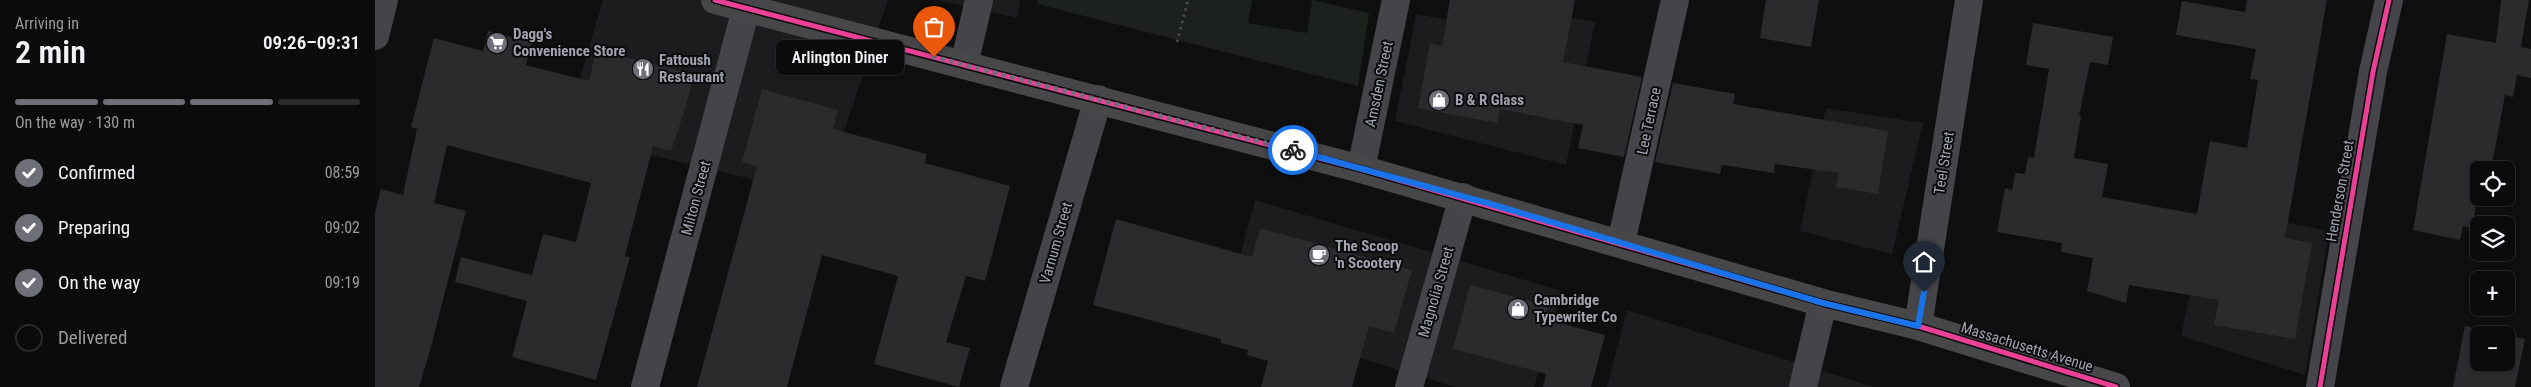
<!DOCTYPE html>
<meta charset="utf-8">
<style>
body{margin:0;font-family:"Roboto Condensed",sans-serif;background:#19191a;color:#f1f3f6;height:100vh;display:flex;flex-direction:column;font-size:19px;white-space:nowrap}
*{box-sizing:border-box;margin:0}
p{font-size:16px;color:#9a9b9d}
.icon{flex:none;width:28px;height:28px;fill:none;stroke:currentColor;stroke-width:2;stroke-linecap:round;stroke-linejoin:round}
.map{position:relative;flex:1;overflow:hidden}
.drawer{display:flex;flex-direction:column;background:#0b0b0c;width:375px}
.drawer>*{flex:none}
.tools{position:absolute;left:2095px;top:161px;display:grid;gap:10px}
.tools a{display:grid;place-items:center;width:45px;height:45px;border-radius:8px;background:#0b0b0c;box-shadow:0 1px 4px #0004,0 0 0 1px #2b2b2d;font-size:25px}
.pin{position:absolute;display:grid;place-items:center;width:42px;height:42px;color:#fff;margin:-51px -21px;border-radius:50% 50% 50% 0;rotate:-45deg;box-shadow:0 0 5px #0007}
.pin .icon{rotate:45deg}
.courier{position:absolute;display:grid;place-items:center;width:50px;height:50px;margin:-25px;border:4px solid #1a73e8;border-radius:50%;background:#fff;color:#222;box-shadow:0 1px 6px #0007}
.bubble{position:absolute;height:35px;border-radius:8px;background:#0b0b0c;box-shadow:0 1px 4px #0004,0 0 0 1px #2b2b2d;font-size:16px;font-weight:600;line-height:35px;text-align:center}
.head em{font-style:normal;font-weight:600}
.head div{display:flex;flex-direction:column-reverse}
.head{display:flex;align-items:center;justify-content:space-between;height:85px;padding:0 15px}
h1{font-size:32px;font-weight:600;line-height:38px}
.bar{display:grid;grid-template-columns:repeat(4,1fr);gap:8px 5px;align-content:center;height:60px;padding:0 15px}
.bar i{height:6px;border-radius:4px;background:#2b2b2d}
.bar .active{background:#6e6f78}
.bar p{grid-column:span 4}
ol{padding:0 15px;list-style:none}
li{display:flex;align-items:center;gap:15px;height:55px}
li p{margin-inline-start:auto}
li .icon{padding:5px;border-radius:50%;background:#6e6f78;color:#fff;stroke-width:4}
li:last-child{color:#9a9b9d}
li i{width:28px;height:28px;border:2px solid #2b2b2d;border-radius:50%}
main{display:flex;flex:1;min-height:0}
.map>svg:first-child{display:block}
.built{fill:#1c1c1e}
.green{fill:#1c211e}
.building{fill:#2b2b2d}
.lines{fill:none;stroke-linecap:round;stroke-linejoin:round}
.path{stroke:#47474a;stroke-width:3;stroke-dasharray:2.5 4;stroke-linecap:butt}
.minor{stroke:#454549;stroke-width:28}
.highway{stroke:#47474a;stroke-width:28}
.cycleway-casing{stroke:#0a0a0b;stroke-width:8}
.cycleway{stroke:#ea4096;stroke-width:5}
.done{stroke:#6e6f78;stroke-width:5;stroke-dasharray:0 9}
.route{stroke:#1a73e8;stroke-width:6}
.labels{text-anchor:middle;dominant-baseline:central;stroke-width:4;stroke-linejoin:round;paint-order:stroke}
.poi-label{font-size:15px;font-weight:bold;fill:#a1a3b0;stroke:#0a0a0b;text-anchor:start}
.street-label{font-size:15px;fill:#a1a3b0;stroke:#0a0a0b}
</style>
<main>
<section class="drawer">
<div class="head"><div><h1>2 min</h1><p>Arriving in</p></div><em>09:26–09:31</em></div>
<div class="bar"><i class="active"></i><i class="active"></i><i class="active"></i><i></i><p>On the way · 130 m</p></div>
<ol>
<li><svg class="icon" aria-label="check" viewBox="0 0 24 24"><path d="M5 12l5 5 9-10"/></svg>Confirmed<p>08:59</p></li>
<li><svg class="icon" aria-label="check" viewBox="0 0 24 24"><path d="M5 12l5 5 9-10"/></svg>Preparing<p>09:02</p></li>
<li><svg class="icon" aria-label="check" viewBox="0 0 24 24"><path d="M5 12l5 5 9-10"/></svg>On the way<p>09:19</p></li>
<li><i></i>Delivered</li>
</ol>
</section>
<div class="map">
<svg width="2156" height="387" viewBox="0 0 2156 387">
<rect width="100%" height="100%" fill="#0f0f10"/>
<!-- built -->
<g class="built">
<polygon points="228,0 513,0 447,196 188,134"/>
<polygon points="562,0 645,0 642,18"/>
<polygon points="1147,8 1220,22 1191,165 1020,121 1041,14 1142,33"/>
<polygon points="1451,108 1548,123 1517,254 1425,231"/>
<polygon points="880,200 1187,291 1159,387 1080,387 896,331 853,301"/>
<polygon points="1833,207 1954,231 1930,375 1806,336"/>
<polygon points="1252,310 1499,387 1232,387"/>
</g>
<!-- green -->
<polygon class="green" points="663,0 877,0 873,23 932,33 937,0 994,13 983,86 662,4"/>
<!-- building -->
<g class="building">
<polygon points="1075,0 1200,0 1188,62 1267,77 1249,157 1203,148 1208,125 1125,109 1122,123 1043,108 1055,43 1067,46"/>
<polygon points="1391,0 1444,0 1436,47 1385,38"/>
<polygon points="1872,0 1952,0 1910,238 1937,243 1920,339 1839,325 1844,300 1754,285 1751,303 1712,291 1718,258 1686,252 1687,243 1622,232 1630,188 1637,190 1640,173 1650,174 1653,157 1659,158 1674,69 1651,65 1658,23 1738,37 1733,65 1715,62 1704,116 1706,116 1699,158 1733,164 1727,197 1822,214 1835,141 1872,148 1883,80 1875,79 1881,49 1801,35 1807,1 1870,12"/>
<polygon points="2126,0 2154,0 2146,47 2156,49 2156,78 2142,75 2138,97 2130,95 2116,170 2104,170 2104,189 2097,228 2088,226 2085,240 2038,230 2072,34 2121,43"/>
<polygon points="113,31 157,42 151,65 214,81 221,50 319,74 311,106 296,151 278,146 250,256 255,257 221,380 137,357 152,301 80,282 86,257 157,275 168,234 201,242 216,183 72,145 59,203 91,211 54,354 44,387 0,387 0,213 6,189 28,195 42,129 36,127 59,38 108,51"/>
<polygon points="1298,83 1360,94 1358,104 1513,131 1503,194 1461,187 1464,173 1400,164 1399,173 1347,165 1345,174 1280,162"/>
<polygon points="387,89 463,110 458,129 552,154 550,163 635,186 610,281 591,276 571,342 595,348 584,387 499,364 523,276 447,255 412,387 322,387 382,166 367,162"/>
<polygon points="741,219 877,257 885,228 1037,270 1019,333 994,326 977,387 886,387 893,361 872,355 873,350 846,343 846,339 718,305"/>
<polygon points="1095,285 1173,306 1170,319 1230,335 1216,387 1168,387 1171,374 1078,349"/>
<polygon points="2090,326 2131,335 2104,335 2104,362 2131,362 2131,335 2150,339 2140,387 2078,387"/>
</g>
<g class="lines">
<!-- path -->
<polyline class="path" points="802,42 813,0"/>
<!-- minor -->
<g class="minor">
<polyline points="0,36 9,0"/>
<polyline points="589,65 604,0"/>
<polyline points="986,169 1021,0"/>
<polyline points="1246,243 1300,0"/>
<polyline points="1543,326 1594,0"/>
<polyline points="270,387 371,9"/>
<polyline points="639,387 723,99"/>
<polyline points="1034,387 1088,197"/>
<polyline points="1428,387 1448,303"/>
<polyline points="1945,387 1998,72 2014,0"/>
</g>
<!-- highway -->
<polyline class="highway" points="340,0 986,169 1448,303 1543,326 1741,387"/>
<!-- cycleway casing -->
<g class="cycleway-casing">
<g id="cycleway">
<polyline points="340,0 986,169 1448,303 1543,326 1741,387"/>
<polyline points="1945,387 1998,72 2014,0"/>
</g>
</g>
<!-- cycleway -->
<use href="#cycleway" class="cycleway"/>
</g>
<g class="lines">
<!-- done -->
<polyline class="done" points="559,57 918,150"/>
<!-- route -->
<polyline class="route" points="918,150 1119,205 1448,303 1543,326 1549,292"/>
</g>
<!-- icons -->
<defs>
<g id="supermarket-disc" transform="scale(1.125)"><circle r="9.5" fill="#6e6f78" stroke="#0a0a0b"/><path d="M-6-5.5h2.5l.6 2H6L4.5 2H-2.5L-4.4-4H-6ZM-1.5 3.2a1.3 1.3 0 1 0 .1 0ZM3 3.2a1.3 1.3 0 1 0 .1 0Z" fill="#fff"/></g>
<g id="restaurant-disc" transform="scale(1.125)"><circle r="9.5" fill="#6e6f78" stroke="#0a0a0b"/><path d="M-5-6h1v4h1v-4h1v4h1v-4h1v5L-1.5 .5V6h-2V.5L-5-1ZM5-6V6H3V1.5H1.5Q1.5-4 5-6Z" fill="#fff"/></g>
<g id="shop-disc" transform="scale(1.125)"><circle r="9.5" fill="#6e6f78" stroke="#0a0a0b"/><path d="M-5-2.5h2.3a2.7 3.5 0 0 1 5.4 0H5L5.5 6h-11ZM-1.5-2.5h3a1.5 2.3 0 0 0-3 0Z" fill="#fff"/></g>
<g id="cafe-disc" transform="scale(1.125)"><circle r="9.5" fill="#6e6f78" stroke="#0a0a0b"/><path d="M-5.5-4.5H6V0H3Q3 3.5 0 3.5H-2.5Q-5.5 3.5-5.5 0ZM3-3.2v2h1.7v-2ZM-6 4.5H4V6H-6Z" fill="#fff"/></g>
</defs>
<g fill-rule="evenodd">
<use href="#supermarket-disc" x="122" y="43"/>
<use href="#restaurant-disc" x="268" y="69"/>
<use href="#shop-disc" x="1064" y="100"/>
<use href="#cafe-disc" x="944" y="255"/>
<use href="#shop-disc" x="1143" y="309"/>
</g>
<g class="labels">
<!-- poi labels -->
<g class="poi-label">
<text x="138" y="34">Dagg's<tspan x="138" dy="17">Convenience Store</tspan></text>
<text x="284" y="60">Fattoush<tspan x="284" dy="17">Restaurant</tspan></text>
<text x="1080" y="100">B &amp; R Glass</text>
<text x="960" y="246">The Scoop<tspan x="960" dy="17">'n Scootery</tspan></text>
<text x="1159" y="300">Cambridge<tspan x="1159" dy="17">Typewriter Co</tspan></text>
</g>
<!-- street labels -->
<g class="street-label">
<text transform="translate(1004 84) rotate(-78)">Amsden Street</text>
<text transform="translate(1274 121) rotate(-78)">Lee Terrace</text>
<text transform="translate(1569 163) rotate(-81)">Teel Street</text>
<text transform="translate(1965 191) rotate(-80)">Henderson Street</text>
<text transform="translate(321 198) rotate(-75)">Milton Street</text>
<text transform="translate(681 243) rotate(-74)">Varnum Street</text>
<text transform="translate(1061 292) rotate(-74)">Magnolia Street</text>
<text transform="translate(1652 347) rotate(17)">Massachusetts Avenue</text>
</g>
</g>
</svg>
<div class="tools">
<a><svg class="icon" aria-label="locate" viewBox="0 0 24 24"><circle cx="12" cy="12" r="6"/><path d="M12 2v4M12 18v4M2 12h4M18 12h4"/></svg></a>
<a><svg class="icon" aria-label="layers" viewBox="0 0 24 24"><path d="M12 4l9 5-9 5-9-5zM3 14l9 5 9-5"/></svg></a>
<a>+</a>
<a>−</a>
</div>
<div class="pin" style="left:559px;top:57px;background:#ea580c"><svg class="icon" aria-label="bag" viewBox="0 0 24 24"><path d="M5 8h14l-1 12H6zM9 8a3 3 0 0 1 6 0"/></svg></div>
<div class="pin" style="left:1549px;top:292px;background:#1f2937"><svg class="icon" aria-label="home" viewBox="0 0 24 24"><path d="M3 11l9-7 9 7M6 9v11h12V9"/></svg></div>
<div class="courier" style="left:918px;top:150px"><svg class="icon" aria-label="bike" viewBox="0 0 24 24"><circle cx="6" cy="16" r="4"/><circle cx="18" cy="16" r="4"/><path d="M6 16l4-8h5l3 8M10 8l3 8H6M13 5h3"/></svg></div>
<div class="bubble" style="left:401px;top:40px;width:128px">Arlington Diner</div>
</div>
</main>
